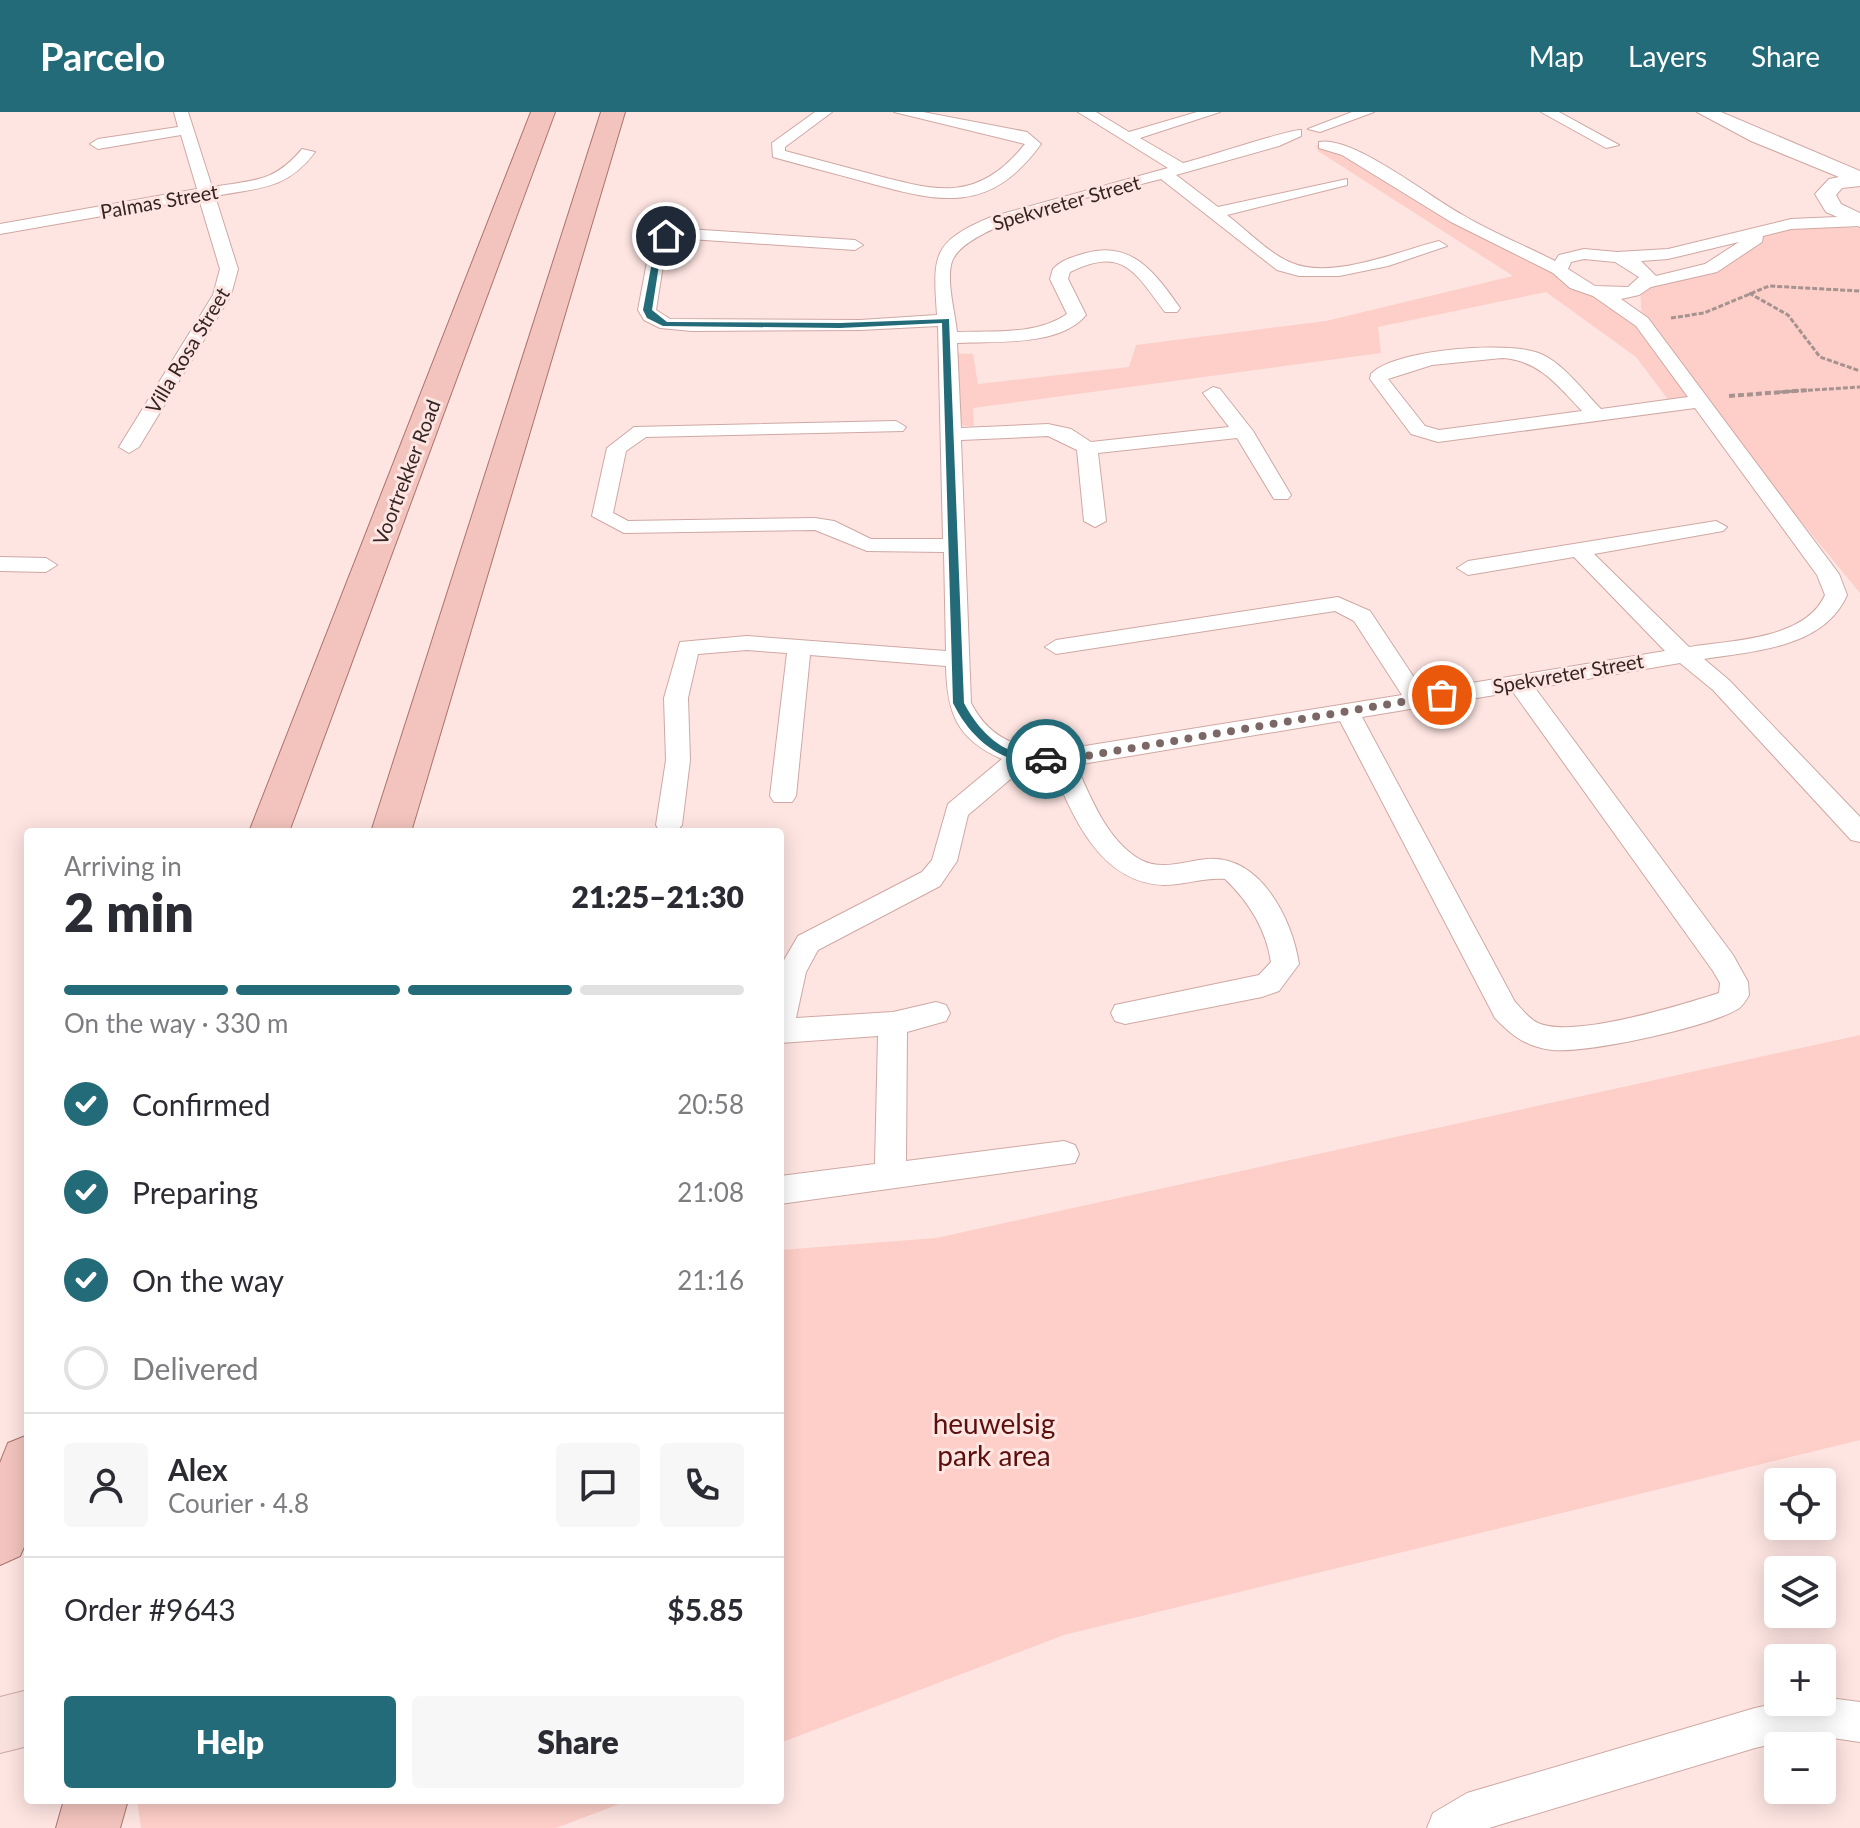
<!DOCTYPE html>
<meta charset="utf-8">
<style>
body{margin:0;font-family:Lato,sans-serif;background:#f7f7f7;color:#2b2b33;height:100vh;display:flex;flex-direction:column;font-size:30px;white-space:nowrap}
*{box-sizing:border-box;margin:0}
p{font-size:26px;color:#7c7c81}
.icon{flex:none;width:44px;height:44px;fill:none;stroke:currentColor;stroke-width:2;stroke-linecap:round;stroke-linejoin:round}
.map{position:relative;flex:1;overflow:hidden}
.drawer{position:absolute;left:24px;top:716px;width:760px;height:976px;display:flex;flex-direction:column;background:#fff;border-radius:8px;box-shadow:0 4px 20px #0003}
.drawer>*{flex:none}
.tools{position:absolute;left:1764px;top:1356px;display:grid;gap:16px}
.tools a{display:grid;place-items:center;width:72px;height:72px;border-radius:8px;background:#fff;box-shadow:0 4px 20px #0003;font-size:40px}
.pin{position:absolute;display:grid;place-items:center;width:68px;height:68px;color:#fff;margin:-34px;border:4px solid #fff;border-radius:50%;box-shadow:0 2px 8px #0007}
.courier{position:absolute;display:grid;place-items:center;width:80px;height:80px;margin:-40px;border:6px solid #236b78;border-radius:50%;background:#fff;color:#222;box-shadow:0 2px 10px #0007}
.headline em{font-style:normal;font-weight:800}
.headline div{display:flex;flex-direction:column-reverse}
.headline{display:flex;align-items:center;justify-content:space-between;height:136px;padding:0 40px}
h1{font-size:52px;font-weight:800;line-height:60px}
.bar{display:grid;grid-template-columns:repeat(4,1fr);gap:12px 8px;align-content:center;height:96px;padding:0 40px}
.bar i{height:10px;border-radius:6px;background:#e1e1e2}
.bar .selected{background:#236b78}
.bar p{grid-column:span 4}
.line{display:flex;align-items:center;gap:20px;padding:0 40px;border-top:2px solid #e1e1e2}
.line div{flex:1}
.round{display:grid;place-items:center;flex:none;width:84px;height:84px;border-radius:8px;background:#f7f7f7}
ol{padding:0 40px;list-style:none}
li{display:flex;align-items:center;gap:24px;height:88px}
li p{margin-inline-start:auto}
li .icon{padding:8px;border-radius:50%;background:#236b78;color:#fff;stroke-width:4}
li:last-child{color:#7c7c81}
li i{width:44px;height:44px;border:4px solid #e1e1e2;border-radius:50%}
.cta{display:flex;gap:16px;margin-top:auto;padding:16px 40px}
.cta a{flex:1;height:92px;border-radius:8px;background:#236b78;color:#fff;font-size:32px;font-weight:800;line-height:92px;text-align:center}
.cta a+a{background:#f7f7f7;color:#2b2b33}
header{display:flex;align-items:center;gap:48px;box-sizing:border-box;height:112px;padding:0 40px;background:#236b78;color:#fff}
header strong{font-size:38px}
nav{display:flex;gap:44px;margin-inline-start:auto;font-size:28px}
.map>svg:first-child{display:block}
.green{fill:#fdcfc8}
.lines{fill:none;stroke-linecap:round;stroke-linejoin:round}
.minor-casing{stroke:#cfa8a3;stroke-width:2}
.tertiary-casing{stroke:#cfa8a3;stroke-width:2}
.secondary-casing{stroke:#cfa8a3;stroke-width:2}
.primary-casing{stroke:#ab736b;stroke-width:2}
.path-far1{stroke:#a6928f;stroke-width:3;stroke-dasharray:5 2;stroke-linecap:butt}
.path{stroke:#a6928f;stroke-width:4;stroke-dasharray:6 3;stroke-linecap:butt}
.minor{fill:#fff;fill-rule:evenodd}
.tertiary{fill:#fff;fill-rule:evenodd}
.secondary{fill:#f9e2de;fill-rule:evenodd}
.primary{fill:#f3c4be;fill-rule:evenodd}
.route{fill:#236b78}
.done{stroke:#7b6866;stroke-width:8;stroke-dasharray:0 14.4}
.labels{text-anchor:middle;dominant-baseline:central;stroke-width:6;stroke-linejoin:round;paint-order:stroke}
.far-street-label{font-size:20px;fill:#342523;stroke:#fee5e2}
.near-park-label{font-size:28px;fill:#5a0f0c;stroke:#fee5e2}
</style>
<header>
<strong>Parcelo</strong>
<nav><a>Map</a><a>Layers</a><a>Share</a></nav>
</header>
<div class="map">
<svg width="1860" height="1716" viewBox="0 0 1860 1716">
<rect width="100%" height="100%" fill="#fee5e2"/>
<!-- green -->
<g class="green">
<polygon points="1316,33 1347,40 1642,210 1640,177 1706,158 1762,120 1791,112 1860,116 1860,481 1702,289 1673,294 1636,245 1546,180 1378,215 1381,241 973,296 974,314 951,313 948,241 973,242 978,272 1129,255 1136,233 1326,209 1513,164 1318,39"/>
<polygon points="1860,923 1860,1328 1064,1523 780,1631 780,1138 936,1126"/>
<polygon points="137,1688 630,1688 556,1716 141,1716"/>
</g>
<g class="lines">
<!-- minor casing -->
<g class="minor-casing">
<g id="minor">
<path d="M174 0H188L212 75C253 68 274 71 302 37L315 40C287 78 258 76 215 84L238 157 231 183 139 335 129 341 119 335 213 183 220 157 199 87 0 122V112L197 77 181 23 98 37 90 32 98 27 178 15Z"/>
<path d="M815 0H832L785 35V39C815 47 845 55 875 63 939 80 978 90 1025 32L894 0H923L1027 20 1041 32C990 102 942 91 869 71 837 62 805 54 773 45L772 31Z"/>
<path d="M1078 0H1096L1129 20 1197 0H1220L1140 26 1183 51C1201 47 1293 16 1301 18V24L1279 34 1176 63 1218 95 1347 67V73L1227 103C1247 118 1269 142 1292 151 1332 168 1399 139 1439 129L1447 134 1388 154 1339 164H1299L1277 158 1161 67C1122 78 958 110 951 153 947 173 955 200 957 220 991 219 1038 223 1067 202L1050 167 1053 157C1061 148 1075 144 1086 141 1132 128 1156 162 1180 196L1177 200H1165C1134 159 1123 134 1070 160L1068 167 1086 203C1059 235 995 229 957 231L961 316 1048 312 1071 317 1091 330 1229 315 1203 281 1213 275 1220 277 1253 319 1291 383 1288 387H1274L1237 326 1098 341 1106 409 1095 415 1084 409 1077 338 1048 324 961 328 971 591C992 631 1023 638 1066 637L1402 583 1354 509 1335 499 1056 542 1045 535 1056 528 1338 485 1370 499 1423 579 1665 539 1574 445 1468 463 1457 456 1468 449 1716 409 1727 415 1723 419 1594 442 1689 535C1731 528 1805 528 1825 483L1817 463 1695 296 1438 330 1411 322 1370 267 1371 262C1393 237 1511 228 1541 242 1565 253 1583 279 1601 297L1688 285 1636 214 1593 184 1570 176 1553 161 1451 110 1342 43 1319 36V30C1352 23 1430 85 1461 102 1491 120 1524 133 1555 149L1559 143 1584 137 1617 140 1668 137 1791 107 1860 104V114L1791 117 1763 124 1762 130 1717 160 1651 175 1639 183 1621 187 1648 206 1839 462 1847 483C1824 536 1754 539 1704 547L1729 568 1860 705V730L1851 728 1713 578 1680 551 1535 576 1733 843 1748 870 1749 883C1746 888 1743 894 1738 897 1705 916 1590 941 1552 938 1527 935 1512 924 1495 906L1340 609 1076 653C1091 686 1107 729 1141 748 1162 759 1185 749 1207 747 1260 743 1292 806 1299 852L1279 879 1262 885 1125 912 1115 909 1111 901 1115 893 1259 863 1271 850C1266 817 1249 790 1225 767 1204 765 1185 773 1164 773 1100 771 1073 705 1052 655L1027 653 968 703 957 749 940 774 818 838 806 860 796 906 893 900 936 890 946 893 950 901 946 909 907 920 906 1049 1064 1029 1075 1033 1079 1042 1075 1051 780 1092V1064L875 1052 878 924 780 931V855L798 824 922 760 932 748 948 692 1002 647C956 627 947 600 946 554L810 543 796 684 792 690H774L770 684 787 541 747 538 698 542 688 586 690 648 682 713 676 720H660L656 713 666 648 664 586 680 530 747 524 946 539 944 440 867 439 815 418 624 421 592 404 607 336 634 315 896 309 906 315 903 319 646 325 626 339 613 401 628 409 815 406 834 409 871 427H943L938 214 860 218 692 219 660 216 644 208 638 198 650 134 655 123 672 116 855 128 863 133 855 138 675 126 666 134 656 198 670 207 860 208 937 203C933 144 931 130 991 105L1168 56ZM1739 130 1705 152 1656 164 1641 149 1668 147ZM1584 147 1615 150 1639 165 1628 175 1595 174 1568 157 1571 150ZM1502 246C1539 248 1558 274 1582 299L1439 318 1425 314 1388 267 1432 253ZM1513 580 1713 859 1720 871 1719 881C1681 893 1573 927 1538 911 1529 907 1522 897 1515 890L1362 605Z"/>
<polygon points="1352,0 1374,0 1320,20 1308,17"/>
<polygon points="1541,0 1559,0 1619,33 1606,36"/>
<polygon points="0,445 46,446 57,453 46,460 0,459"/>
<polygon points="1822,1585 1860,1590 1860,1630 1812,1623 1755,1636 1489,1716 1427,1716 1433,1701 1467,1681 1755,1596 1782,1590 1822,1590"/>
</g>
</g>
<!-- tertiary casing -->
<g class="tertiary-casing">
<polygon id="tertiary" points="1697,0 1721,0 1860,59 1860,74 1842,76 1836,83 1841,92 1860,101 1860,115 1826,100 1815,82 1829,67 1839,65 1751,29"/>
</g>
<!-- secondary casing -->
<g class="secondary-casing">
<polygon id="secondary" points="28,1578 28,1634 0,1641 0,1585"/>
</g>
<!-- primary casing -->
<g class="primary-casing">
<g id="primary">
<polygon points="531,0 555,0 289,720 249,720"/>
<polygon points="601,0 625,0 411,720 371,720"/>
<polygon points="28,1323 28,1426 20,1444 0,1453 0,1351 8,1331"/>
<polygon points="64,1688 128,1688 120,1716 56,1716"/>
</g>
</g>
<!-- path-far1 -->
<g class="path-far1">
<polyline points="1749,181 1788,203 1820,245 1860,259"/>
<polyline points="1671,206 1704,201 1769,174 1860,179"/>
<polyline points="1780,280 1860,275"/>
</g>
<!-- path -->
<polyline class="path" points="1729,284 1809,278"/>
<!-- minor -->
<use href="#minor" class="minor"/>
<!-- tertiary -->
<use href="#tertiary" class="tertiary"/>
<!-- secondary -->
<use href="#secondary" class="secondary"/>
<!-- primary -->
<use href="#primary" class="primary"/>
</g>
<!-- route -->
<path class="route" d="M663 122 670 124 662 134 652 198 667 210 840 211 949 207 964 591C976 614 997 639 1025 642 1033 643 1042 642 1050 644V650C1006 657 971 628 953 591L942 211 840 216 663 214 647 206 643 198 655 134Z"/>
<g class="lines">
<!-- done -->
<polyline class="done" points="1046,647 1086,644 1442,583"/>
</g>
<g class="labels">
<!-- far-street labels -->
<g class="far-street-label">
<text transform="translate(159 89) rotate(-10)">Palmas Street</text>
<text transform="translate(1066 90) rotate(-16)">Spekvreter Street</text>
<text transform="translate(187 238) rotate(-59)">Villa Rosa Street</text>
<text transform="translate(406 360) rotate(-69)">Voortrekker Road</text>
<text transform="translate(1568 561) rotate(-10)">Spekvreter Street</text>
</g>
<!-- near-park labels -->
<g class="near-park-label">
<text x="994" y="1311">heuwelsig<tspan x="994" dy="32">park area</tspan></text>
</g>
</g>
</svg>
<div class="tools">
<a><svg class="icon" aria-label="locate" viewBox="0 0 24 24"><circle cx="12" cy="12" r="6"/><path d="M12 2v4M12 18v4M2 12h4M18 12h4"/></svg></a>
<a><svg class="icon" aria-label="layers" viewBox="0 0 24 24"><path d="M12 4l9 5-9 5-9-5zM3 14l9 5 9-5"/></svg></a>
<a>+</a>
<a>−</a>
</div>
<div class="pin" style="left:1442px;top:583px;background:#ea580c"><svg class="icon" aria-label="bag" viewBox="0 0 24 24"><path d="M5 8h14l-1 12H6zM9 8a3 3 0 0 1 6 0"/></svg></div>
<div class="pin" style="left:666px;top:124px;background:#1f2937"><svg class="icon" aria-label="home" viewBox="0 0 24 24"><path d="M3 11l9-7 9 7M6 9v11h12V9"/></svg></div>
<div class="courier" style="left:1046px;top:647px"><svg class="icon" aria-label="car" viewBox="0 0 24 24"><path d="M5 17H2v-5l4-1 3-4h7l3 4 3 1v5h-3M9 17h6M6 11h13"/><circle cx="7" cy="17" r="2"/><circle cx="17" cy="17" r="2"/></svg></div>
<section class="drawer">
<div class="headline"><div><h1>2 min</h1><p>Arriving in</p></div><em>21:25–21:30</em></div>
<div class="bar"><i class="selected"></i><i class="selected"></i><i class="selected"></i><i></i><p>On the way · 330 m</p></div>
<ol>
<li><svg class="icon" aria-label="check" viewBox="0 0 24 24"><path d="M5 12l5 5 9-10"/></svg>Confirmed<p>20:58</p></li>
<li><svg class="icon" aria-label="check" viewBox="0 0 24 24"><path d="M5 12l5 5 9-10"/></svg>Preparing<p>21:08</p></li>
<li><svg class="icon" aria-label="check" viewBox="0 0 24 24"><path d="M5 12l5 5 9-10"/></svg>On the way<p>21:16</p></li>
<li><i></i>Delivered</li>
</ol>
<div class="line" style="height:144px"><a class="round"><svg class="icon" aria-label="person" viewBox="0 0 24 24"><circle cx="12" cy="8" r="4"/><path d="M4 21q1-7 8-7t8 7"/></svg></a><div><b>Alex</b><p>Courier · 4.8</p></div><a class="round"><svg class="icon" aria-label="chat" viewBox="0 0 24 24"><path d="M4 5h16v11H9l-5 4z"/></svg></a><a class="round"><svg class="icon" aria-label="phone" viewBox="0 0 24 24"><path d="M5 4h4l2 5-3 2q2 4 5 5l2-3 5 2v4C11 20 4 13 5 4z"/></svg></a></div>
<div class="line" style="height:104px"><div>Order #9643</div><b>$5.85</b></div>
<div class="cta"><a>Help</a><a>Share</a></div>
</section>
</div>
